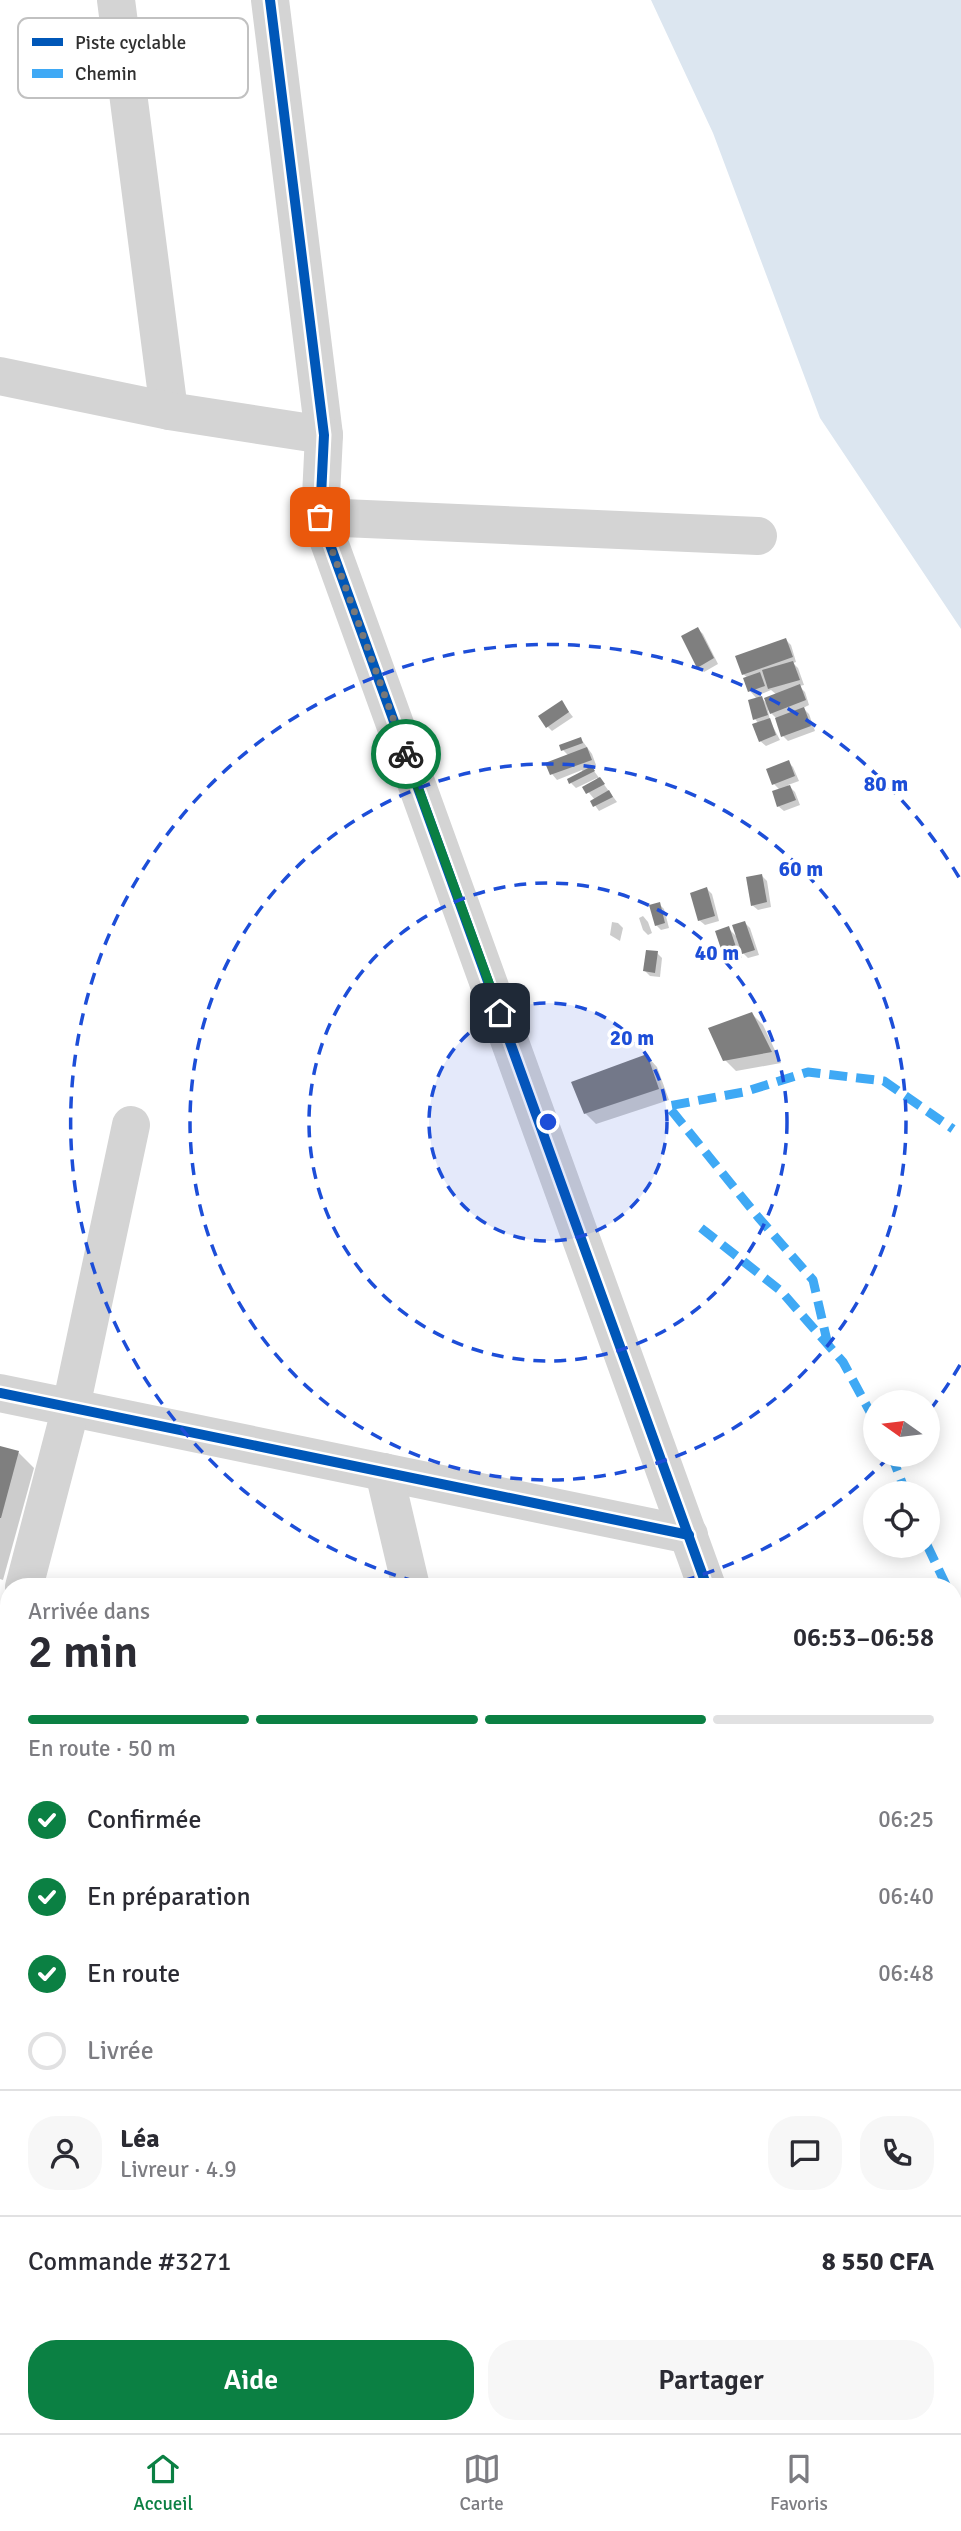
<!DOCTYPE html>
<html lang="fr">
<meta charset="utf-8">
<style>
body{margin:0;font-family:Signika,sans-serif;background:#f7f7f7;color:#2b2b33;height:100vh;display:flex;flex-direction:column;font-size:26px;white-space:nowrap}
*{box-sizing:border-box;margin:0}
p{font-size:23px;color:#7c7c81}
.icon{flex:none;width:38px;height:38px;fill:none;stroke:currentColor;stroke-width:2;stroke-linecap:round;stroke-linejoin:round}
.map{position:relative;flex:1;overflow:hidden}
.drawer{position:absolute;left:0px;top:1578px;width:962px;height:856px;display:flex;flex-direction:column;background:#fff;border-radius:28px 28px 0 0;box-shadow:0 4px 18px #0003}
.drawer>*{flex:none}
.needle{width:46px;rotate:284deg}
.tools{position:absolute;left:863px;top:1390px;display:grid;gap:14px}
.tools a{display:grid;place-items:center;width:77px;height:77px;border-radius:50%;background:#fff;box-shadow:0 4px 18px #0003;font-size:35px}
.pin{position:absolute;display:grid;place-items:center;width:60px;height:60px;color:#fff;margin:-30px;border-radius:14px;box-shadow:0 4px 10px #0006}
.courier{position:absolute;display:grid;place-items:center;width:70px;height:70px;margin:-35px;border:5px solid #0b8043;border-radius:50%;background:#fff;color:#222;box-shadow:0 2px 9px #0007}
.overview em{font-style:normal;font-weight:600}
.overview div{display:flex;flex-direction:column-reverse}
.overview{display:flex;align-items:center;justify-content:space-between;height:119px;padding:0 28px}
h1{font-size:46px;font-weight:600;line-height:52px}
.bar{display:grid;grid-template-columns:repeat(4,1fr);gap:10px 7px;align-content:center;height:84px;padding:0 28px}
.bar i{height:9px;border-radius:5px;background:#e1e1e2}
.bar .on{background:#0b8043}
.bar p{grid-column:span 4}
.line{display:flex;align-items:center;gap:18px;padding:0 28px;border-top:2px solid #e1e1e2}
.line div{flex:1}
.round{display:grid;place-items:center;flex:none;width:74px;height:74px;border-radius:28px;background:#f7f7f7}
ol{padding:0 28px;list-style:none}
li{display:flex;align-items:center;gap:21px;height:77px}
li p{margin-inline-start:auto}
li .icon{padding:7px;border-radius:50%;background:#0b8043;color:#fff;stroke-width:4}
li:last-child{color:#7c7c81}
li i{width:38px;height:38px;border:4px solid #e1e1e2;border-radius:50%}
.button{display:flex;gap:14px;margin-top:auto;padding:14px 28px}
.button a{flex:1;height:80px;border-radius:28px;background:#0b8043;color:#fff;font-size:28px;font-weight:600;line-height:80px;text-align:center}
.button a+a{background:#f7f7f7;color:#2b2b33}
.tab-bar{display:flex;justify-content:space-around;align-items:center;height:98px;border-top:2px solid #e1e1e2;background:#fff;font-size:19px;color:#7c7c81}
.tab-bar a{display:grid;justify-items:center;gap:4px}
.tab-bar .on{color:#0b8043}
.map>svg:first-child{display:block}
.water{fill:#dce6f0}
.shadow{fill:#0003;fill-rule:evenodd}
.building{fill:#7f7f7f}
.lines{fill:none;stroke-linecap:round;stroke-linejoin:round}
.minor{stroke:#d4d4d4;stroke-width:38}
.quiet{stroke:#3fa9f5;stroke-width:9;stroke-dasharray:18 9;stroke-linecap:butt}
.cycleway-casing{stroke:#fff;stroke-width:15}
.cycleway{stroke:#0057b8;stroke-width:10}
.done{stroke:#787878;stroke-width:7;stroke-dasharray:0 12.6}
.route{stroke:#0b8043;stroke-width:9}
.ring{fill:none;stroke:#1d4ed8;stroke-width:3.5;stroke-dasharray:12 9}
.key{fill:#fff;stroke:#c1c1c1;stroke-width:2}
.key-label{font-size:19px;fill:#303030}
.centre{fill:#1d4ed8;stroke:#fff;stroke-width:3.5}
.ring-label{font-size:21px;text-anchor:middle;font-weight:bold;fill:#1d4ed8;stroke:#fff;stroke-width:7;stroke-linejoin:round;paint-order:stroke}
</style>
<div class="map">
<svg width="961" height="2433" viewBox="0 0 961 2433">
<rect width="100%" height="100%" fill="#fff"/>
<!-- water -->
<polygon class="water" points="651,0 961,0 961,629 820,418 713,133"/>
<!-- shadow -->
<g class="shadow">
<polygon points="698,629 703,634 718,664 704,672 699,667"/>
<path d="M786 640 791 645 796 662 793 663 798 668 804 685 799 686 805 692 809 705 803 708 809 714 815 731 788 741 783 736 776 718 768 710 770 721 780 740 766 746 760 741 759 724 755 719 757 699 750 691 748 678 743 674ZM771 690 777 695 768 705 759 695Z"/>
<polygon points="561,702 573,717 552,731 547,726"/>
<polygon points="581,739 592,754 596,765 591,767 617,802 599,811 592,801 595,800 585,788 598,780 597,778 576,788 571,783 583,772 582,770 557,780 552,774 548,764 569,756 563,750"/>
<polygon points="788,762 793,767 799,781 788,785 795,792 800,805 784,811 778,806 780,790 774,784"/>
<polygon points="762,876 767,881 771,907 758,910 752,905"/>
<polygon points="707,889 712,894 719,921 705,925 699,920"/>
<polygon points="659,904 664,909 669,928 661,930 656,925"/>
<polygon points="643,916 648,922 652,933 648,935 643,930 639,918"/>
<polygon points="612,922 618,923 623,928 620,941 610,935"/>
<polygon points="745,923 750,928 759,955 748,958 738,948 742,958 731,962 726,957 728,928 739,939"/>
<polygon points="657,953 662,958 660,977 650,976 645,971"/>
<polygon points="752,1014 763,1025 781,1063 736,1071 725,1060"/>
<polygon points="647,1056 657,1067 669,1100 596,1124 585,1113"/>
<polygon points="0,1447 19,1453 34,1468 3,1580 0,1579"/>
<polygon points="640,2426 768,2426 769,2433 642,2433"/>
<polygon points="857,2426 885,2426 886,2430 861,2433"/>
</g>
<!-- building -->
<g class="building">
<polygon points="698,627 714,658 697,668 681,636"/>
<polygon points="786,638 793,657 742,675 735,656"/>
<polygon points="793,661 800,680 768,689 762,670"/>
<polygon points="760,672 765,686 748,692 743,678"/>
<polygon points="800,684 806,700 770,714 764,698"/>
<polygon points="762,696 768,715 753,720 748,700"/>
<polygon points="562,700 569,712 546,728 538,716"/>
<polygon points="804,707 811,726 781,737 775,718"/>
<polygon points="770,718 776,735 759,742 752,724"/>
<polygon points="581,737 583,743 561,751 559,745"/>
<polygon points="587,747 592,760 550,775 545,763"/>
<polygon points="789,760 795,776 772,785 766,769"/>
<polygon points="592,766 595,771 569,784 567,779"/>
<polygon points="600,777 605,784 586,794 582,787"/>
<polygon points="790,785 796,800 777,807 772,791"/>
<polygon points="609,790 613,797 593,807 590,801"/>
<polygon points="762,874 767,902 751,906 746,877"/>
<polygon points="707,887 715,916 698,921 690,893"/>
<polygon points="660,902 665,923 655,926 649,905"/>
<polygon points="745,921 755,950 742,954 732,925"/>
<polygon points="729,926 738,953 724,958 715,931"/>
<polygon points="646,950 658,951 655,973 643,971"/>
<polygon points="752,1012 772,1052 723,1061 708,1028"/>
<polygon points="647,1054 659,1089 584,1114 571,1082"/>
<polygon points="0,1446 19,1451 1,1518 0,1518"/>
<polygon points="639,2426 756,2426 757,2433 640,2433"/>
</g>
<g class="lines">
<!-- minor -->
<g class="minor">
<polyline points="116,0 169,411"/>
<polyline points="270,0 324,435 320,517 707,1587"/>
<polyline points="0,376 169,411 324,435"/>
<polyline points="320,517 758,536"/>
<polyline points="0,1393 689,1535"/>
<polyline points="384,1472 411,1587"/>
<polyline points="24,1587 71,1407 131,1125"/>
<polyline points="0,1683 9,1649"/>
<polyline points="0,2035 9,2037"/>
<polyline points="0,2181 9,2150"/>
<polyline points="954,2330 961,2352"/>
<polyline points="0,2357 9,2358"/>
<polyline points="604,2426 605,2433"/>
<polyline points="269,2433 271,2426"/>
</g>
<!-- quiet -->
<g class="quiet">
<polyline points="701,1228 781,1291 843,1362 875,1421"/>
<polyline points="828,1345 813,1280 758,1217 668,1106 744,1092 808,1072 884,1081 953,1129"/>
<polyline points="891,1454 906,1493"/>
<polyline points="927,1545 947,1587"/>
<polyline points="954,1601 961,1616"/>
</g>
<!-- cycleway casing -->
<g class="cycleway-casing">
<g id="cycleway">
<polyline points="270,0 324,435 320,517 707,1587"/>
<polyline points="0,1393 689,1535"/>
</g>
</g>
<!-- cycleway -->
<use href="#cycleway" class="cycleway"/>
</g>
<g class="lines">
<!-- done -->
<polyline class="done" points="320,517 406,754"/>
<!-- route -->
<polyline class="route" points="406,754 500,1013"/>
</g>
<!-- distance rings -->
<circle cx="548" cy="1122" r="119" fill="#1d4ed8" fill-opacity=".12"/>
<g class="ring">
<circle cx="548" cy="1122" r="119"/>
<circle cx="548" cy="1122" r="239"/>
<circle cx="548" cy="1122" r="358"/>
<path d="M960 1365A478 478 0 0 1 930 1410M889 1457A478 478 0 0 1 660 1587M436 1587A478 478 0 1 1 960 879"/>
</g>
<!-- legend -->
<rect x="18" y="18" width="230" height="80" rx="10" class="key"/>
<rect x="32" y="38" width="31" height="8" fill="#0057b8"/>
<rect x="32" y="69" width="31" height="9" fill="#3fa9f5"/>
<g class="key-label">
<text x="75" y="49">Piste cyclable</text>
<text x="75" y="80">Chemin</text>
</g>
<circle cx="548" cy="1122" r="10" class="centre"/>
<g class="ring-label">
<text x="886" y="791">80 m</text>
<text x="801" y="876">60 m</text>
<text x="717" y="960">40 m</text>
<text x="632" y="1045">20 m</text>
</g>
</svg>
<div class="tools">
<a><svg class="needle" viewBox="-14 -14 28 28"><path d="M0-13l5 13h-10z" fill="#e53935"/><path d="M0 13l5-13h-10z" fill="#7c7c81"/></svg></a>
<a><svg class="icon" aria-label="locate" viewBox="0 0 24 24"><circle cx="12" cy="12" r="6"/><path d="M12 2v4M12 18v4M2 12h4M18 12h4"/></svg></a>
</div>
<div class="pin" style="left:320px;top:517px;background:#ea580c"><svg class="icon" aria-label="bag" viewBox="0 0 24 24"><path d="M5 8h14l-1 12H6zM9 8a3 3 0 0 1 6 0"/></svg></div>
<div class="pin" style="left:500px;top:1013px;background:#1f2937"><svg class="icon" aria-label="home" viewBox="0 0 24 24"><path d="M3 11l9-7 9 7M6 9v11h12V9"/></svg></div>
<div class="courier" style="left:406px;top:754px"><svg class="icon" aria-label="bike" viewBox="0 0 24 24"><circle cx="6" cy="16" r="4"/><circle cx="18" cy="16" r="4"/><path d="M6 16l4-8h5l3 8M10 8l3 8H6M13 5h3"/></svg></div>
<section class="drawer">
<div class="overview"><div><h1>2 min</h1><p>Arrivée dans</p></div><em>06:53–06:58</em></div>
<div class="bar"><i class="on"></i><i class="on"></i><i class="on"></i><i></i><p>En route · 50 m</p></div>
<ol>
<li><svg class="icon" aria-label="check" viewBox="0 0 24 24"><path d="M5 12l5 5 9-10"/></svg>Confirmée<p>06:25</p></li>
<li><svg class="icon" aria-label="check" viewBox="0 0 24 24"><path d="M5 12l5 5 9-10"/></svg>En préparation<p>06:40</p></li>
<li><svg class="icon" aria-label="check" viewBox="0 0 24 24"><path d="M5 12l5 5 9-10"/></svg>En route<p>06:48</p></li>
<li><i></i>Livrée</li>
</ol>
<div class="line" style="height:126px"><a class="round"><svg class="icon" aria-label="person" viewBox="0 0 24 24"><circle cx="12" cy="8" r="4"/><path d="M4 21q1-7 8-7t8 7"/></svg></a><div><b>Léa</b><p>Livreur · 4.9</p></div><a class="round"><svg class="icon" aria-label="chat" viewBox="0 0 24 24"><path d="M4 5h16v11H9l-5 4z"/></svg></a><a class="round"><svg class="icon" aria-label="phone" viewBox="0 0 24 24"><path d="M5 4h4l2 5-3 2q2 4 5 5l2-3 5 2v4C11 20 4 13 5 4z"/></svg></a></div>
<div class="line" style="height:91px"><div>Commande #3271</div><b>8 550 CFA</b></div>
<div class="button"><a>Aide</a><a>Partager</a></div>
</section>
</div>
<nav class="tab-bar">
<a class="on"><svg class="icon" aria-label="home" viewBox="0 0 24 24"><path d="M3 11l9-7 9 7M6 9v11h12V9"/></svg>Accueil</a>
<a><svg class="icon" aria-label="map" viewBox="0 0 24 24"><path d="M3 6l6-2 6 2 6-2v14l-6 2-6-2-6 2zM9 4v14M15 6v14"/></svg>Carte</a>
<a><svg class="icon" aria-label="saved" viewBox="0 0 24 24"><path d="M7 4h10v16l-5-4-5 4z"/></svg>Favoris</a>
</nav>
